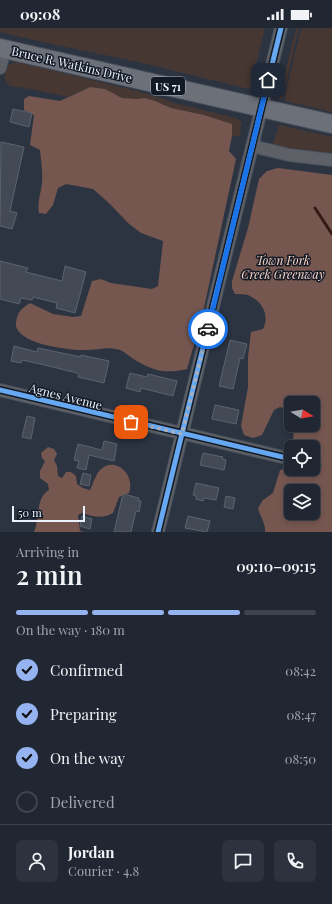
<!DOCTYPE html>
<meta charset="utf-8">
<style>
body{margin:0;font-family:"Playfair Display",serif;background:#2d333e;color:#f1f3f6;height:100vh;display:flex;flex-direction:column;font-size:15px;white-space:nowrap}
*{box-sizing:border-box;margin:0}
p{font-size:13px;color:#a2a5ac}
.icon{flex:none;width:22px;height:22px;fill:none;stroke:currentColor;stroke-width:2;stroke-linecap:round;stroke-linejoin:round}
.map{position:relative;height:504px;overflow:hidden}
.drawer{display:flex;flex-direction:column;background:#212732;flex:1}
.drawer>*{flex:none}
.needle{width:26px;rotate:101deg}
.buttons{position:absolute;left:284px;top:368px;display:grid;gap:8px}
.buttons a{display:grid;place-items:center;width:36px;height:36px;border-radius:6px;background:#212732;box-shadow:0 2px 6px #0003,0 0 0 1px #3e444d;font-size:20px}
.scale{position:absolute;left:12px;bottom:10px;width:73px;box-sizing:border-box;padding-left:4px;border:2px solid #eaf2ff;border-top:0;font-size:11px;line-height:14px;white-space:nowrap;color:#eaf2ff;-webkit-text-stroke:3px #131a25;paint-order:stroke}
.pin{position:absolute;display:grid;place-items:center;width:34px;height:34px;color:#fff;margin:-17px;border-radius:8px;box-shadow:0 2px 6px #0006}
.courier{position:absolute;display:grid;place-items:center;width:40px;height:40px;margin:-20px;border:3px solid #1a73e8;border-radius:50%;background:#fff;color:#222;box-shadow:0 1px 5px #0007}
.summary em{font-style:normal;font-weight:600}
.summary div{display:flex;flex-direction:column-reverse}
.summary{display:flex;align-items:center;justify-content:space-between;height:68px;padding:0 16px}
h1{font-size:26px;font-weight:600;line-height:30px}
.bar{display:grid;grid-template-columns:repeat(4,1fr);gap:6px 4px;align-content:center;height:48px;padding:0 16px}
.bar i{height:5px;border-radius:3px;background:#3e444d}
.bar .selected{background:#95b2f1}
.bar p{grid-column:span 4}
.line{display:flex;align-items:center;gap:10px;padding:0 16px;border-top:1px solid #3e444d}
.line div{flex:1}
.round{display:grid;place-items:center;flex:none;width:42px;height:42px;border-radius:6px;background:#2d333e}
ol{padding:0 16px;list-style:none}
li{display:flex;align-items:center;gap:12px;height:44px}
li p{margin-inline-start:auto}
li .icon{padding:4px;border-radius:50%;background:#95b2f1;color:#111;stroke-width:4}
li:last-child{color:#a2a5ac}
li i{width:22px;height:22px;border:2px solid #3e444d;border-radius:50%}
.status{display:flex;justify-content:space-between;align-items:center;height:28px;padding:0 20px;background:#212732;direction:ltr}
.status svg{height:11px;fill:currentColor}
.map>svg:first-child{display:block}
.green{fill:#473732}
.forest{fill:#755750;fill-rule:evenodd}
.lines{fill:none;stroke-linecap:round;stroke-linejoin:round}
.stream{stroke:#331b14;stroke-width:3}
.building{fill:#444a55;stroke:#5b636f}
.minor-casing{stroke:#484f5b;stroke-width:14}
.highway-casing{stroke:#484f5b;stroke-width:20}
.minor{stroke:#5d6167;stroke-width:12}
.highway{stroke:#6b7079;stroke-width:18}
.cycleway-casing{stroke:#131a25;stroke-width:8}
.cycleway{stroke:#66a8f1;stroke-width:5}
.done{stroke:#a8b0bd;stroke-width:4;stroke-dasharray:0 7.2}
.route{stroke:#1a73e8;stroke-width:5}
.labels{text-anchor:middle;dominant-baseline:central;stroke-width:3;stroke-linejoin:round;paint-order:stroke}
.shield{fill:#131a25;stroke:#aab1be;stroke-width:1}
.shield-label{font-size:11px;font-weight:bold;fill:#eaf2ff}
.street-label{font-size:12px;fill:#eaf2ff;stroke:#131a25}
.park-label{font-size:12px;font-style:italic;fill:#fcd5c8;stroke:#131a25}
</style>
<div class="status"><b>09:08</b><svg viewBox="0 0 49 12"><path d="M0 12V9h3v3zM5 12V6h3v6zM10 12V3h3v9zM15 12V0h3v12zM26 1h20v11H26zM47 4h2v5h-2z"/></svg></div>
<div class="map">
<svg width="332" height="504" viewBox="0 0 332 504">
<rect width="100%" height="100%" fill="#2c3442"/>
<!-- green -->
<g class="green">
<polygon points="0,0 265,0 251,57 249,61 134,33 56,17 0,4"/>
<polygon points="296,0 299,0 282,72 280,72 279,70"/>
<polygon points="301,0 332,0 332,84 285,73 285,67"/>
<polygon points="17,34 141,64 179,76 236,90 242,95 240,104 241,108 232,108 232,96 204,87 171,80 155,73 145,70 137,71 122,70 105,61 90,59 67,69 31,61 10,58 6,54 4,50 7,40 10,36"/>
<polygon points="279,97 332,109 332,125 275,118 273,116"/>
</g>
<!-- forest -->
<g class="forest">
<path d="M90 59 105 61 122 70 137 71 145 70 155 73 171 80 204 87 232 96V108L229 123 236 131 202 289 187 341C165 346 154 343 135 332 130 329 125 324 120 322 108 318 98 322 86 322 71 323 12 316 16 294 18 283 21 281 30 275L53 286 73 289 81 288 92 253 101 251 111 255 152 261 158 258 163 213 141 205 128 195 110 176 93 161 66 156 58 160 53 177 46 186 39 185C37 174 41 165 42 155 43 144 41 133 40 122L30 117 34 87 24 82V71L29 68 60 73Z"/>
<path d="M278 140 332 147V504H265C266 496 260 488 258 480L263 472 273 465 280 442 290 439 291 437V441H313V419H295L293 415 294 397H313V375H291V382L280 379 274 382 262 407 253 410 244 407 241 398 248 359V329L251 304 263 301C270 287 262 273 248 267 244 266 239 266 235 266L232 260V253L248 200 259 151 267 143ZM291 463H313V485H291Z"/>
<path d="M48 419 54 421 57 426 54 432 57 438 58 448 62 450 66 444H71L76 448 77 456 83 460 90 462C93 456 95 448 100 442 115 427 136 447 129 465L119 469 113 485C102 491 94 489 82 485L78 487 80 503 85 504H34C40 491 35 470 49 462L48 456 40 450V443L45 433 42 430 41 425Z"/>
</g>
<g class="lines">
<!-- stream -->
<polyline class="stream" points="315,180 332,206"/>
</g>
<!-- building -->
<g class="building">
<polygon points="13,81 32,85 29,99 10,94"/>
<polygon points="1,114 24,119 10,183 17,185 12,201 0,198"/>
<polygon points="0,233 28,240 26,244 62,253 65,238 86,244 75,285 56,280 57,275 33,269 32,272 21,270 19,276 0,271"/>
<polygon points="230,312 247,316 243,331 240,330 233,361 219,358"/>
<polygon points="14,318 37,324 38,320 81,329 81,327 109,333 104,355 78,349 79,347 77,345 49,338 22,332 21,335 11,333"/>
<polygon points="130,345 147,349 148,346 177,353 173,368 141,360 140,364 126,360"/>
<polygon points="215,377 239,382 236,396 212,391"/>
<polygon points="27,388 35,390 31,411 22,409"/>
<polygon points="104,413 117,416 114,433 89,427 86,442 77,440 79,433 74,432 78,416 102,422"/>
<polygon points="203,425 223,429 222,431 226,432 224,442 200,437"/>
<polygon points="83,445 91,447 89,458 80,456"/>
<polygon points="196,455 219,460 216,472 204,470 203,473 196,471 196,468 193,467"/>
<polygon points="123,466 139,470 138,472 141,473 139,484 136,483 131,504 114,504"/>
<polygon points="226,468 235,470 233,481 224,479"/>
<polygon points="82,488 92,491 90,501 80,498"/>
<polygon points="188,488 210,493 207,504 185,500"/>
</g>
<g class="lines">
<!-- minor casing -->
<g class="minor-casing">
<g id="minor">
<polyline points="0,40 5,21"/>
<polyline points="252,118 289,127 332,132"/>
<polyline points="0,362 291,431"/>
<polyline points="313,436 315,437"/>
<polyline points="158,504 281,0"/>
</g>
</g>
<!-- highway casing -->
<g class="highway-casing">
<polyline id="highway" points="0,20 332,96"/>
</g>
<!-- minor -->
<use href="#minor" class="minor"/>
<!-- highway -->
<use href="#highway" class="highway"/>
<!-- cycleway casing -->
<g class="cycleway-casing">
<g id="cycleway">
<polyline points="0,362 291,431"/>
<polyline points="158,504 281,0"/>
</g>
</g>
<!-- cycleway -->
<use href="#cycleway" class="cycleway"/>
</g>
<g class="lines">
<!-- done -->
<polyline class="done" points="131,394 182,406 208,301"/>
<!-- route -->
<polyline class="route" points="208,301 268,52"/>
</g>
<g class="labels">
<!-- shield labels -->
<rect class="shield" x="151" y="49" width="34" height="18" rx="3"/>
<g class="shield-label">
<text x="168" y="58">US 71</text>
</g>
<!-- street labels -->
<g class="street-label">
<text transform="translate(72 36) rotate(13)">Bruce R. Watkins Drive</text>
<text transform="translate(66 368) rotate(14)">Agnes Avenue</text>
</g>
<!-- park labels -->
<g class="park-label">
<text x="283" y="232">Town Fork<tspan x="283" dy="14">Creek Greenway</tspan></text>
</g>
</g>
</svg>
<div class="buttons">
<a><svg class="needle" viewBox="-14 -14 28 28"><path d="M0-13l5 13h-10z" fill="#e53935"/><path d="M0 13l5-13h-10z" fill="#a2a5ac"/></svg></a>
<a><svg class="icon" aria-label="locate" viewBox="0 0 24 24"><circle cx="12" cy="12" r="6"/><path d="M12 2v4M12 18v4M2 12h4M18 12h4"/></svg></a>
<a><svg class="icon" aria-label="layers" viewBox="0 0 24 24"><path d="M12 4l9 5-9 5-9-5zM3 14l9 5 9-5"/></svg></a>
</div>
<div class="scale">50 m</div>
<div class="pin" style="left:131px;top:394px;background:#ea580c"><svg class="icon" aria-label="bag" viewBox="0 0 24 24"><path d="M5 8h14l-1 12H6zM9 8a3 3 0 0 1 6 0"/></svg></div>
<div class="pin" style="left:268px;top:52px;background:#1f2937"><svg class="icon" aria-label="home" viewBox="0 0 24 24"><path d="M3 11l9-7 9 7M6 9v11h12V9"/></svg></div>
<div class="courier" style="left:208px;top:301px"><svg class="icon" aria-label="car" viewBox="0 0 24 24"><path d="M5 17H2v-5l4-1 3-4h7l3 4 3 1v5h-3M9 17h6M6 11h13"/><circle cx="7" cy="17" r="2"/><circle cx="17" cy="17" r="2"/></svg></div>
</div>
<section class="drawer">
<div class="summary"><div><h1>2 min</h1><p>Arriving in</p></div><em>09:10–09:15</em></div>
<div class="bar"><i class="selected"></i><i class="selected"></i><i class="selected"></i><i></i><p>On the way · 180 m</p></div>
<ol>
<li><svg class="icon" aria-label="check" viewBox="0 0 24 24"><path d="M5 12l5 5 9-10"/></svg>Confirmed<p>08:42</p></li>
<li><svg class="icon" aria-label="check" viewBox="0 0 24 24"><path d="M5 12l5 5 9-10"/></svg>Preparing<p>08:47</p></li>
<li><svg class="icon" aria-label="check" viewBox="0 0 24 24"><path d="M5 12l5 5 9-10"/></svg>On the way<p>08:50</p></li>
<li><i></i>Delivered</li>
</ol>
<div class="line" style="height:72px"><a class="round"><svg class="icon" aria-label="person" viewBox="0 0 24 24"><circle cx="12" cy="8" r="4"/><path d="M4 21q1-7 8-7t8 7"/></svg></a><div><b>Jordan</b><p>Courier · 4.8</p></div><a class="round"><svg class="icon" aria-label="chat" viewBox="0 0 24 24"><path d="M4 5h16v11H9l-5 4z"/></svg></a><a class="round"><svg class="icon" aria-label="phone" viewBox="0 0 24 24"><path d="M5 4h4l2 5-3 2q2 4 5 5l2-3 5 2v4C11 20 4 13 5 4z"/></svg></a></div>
</section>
